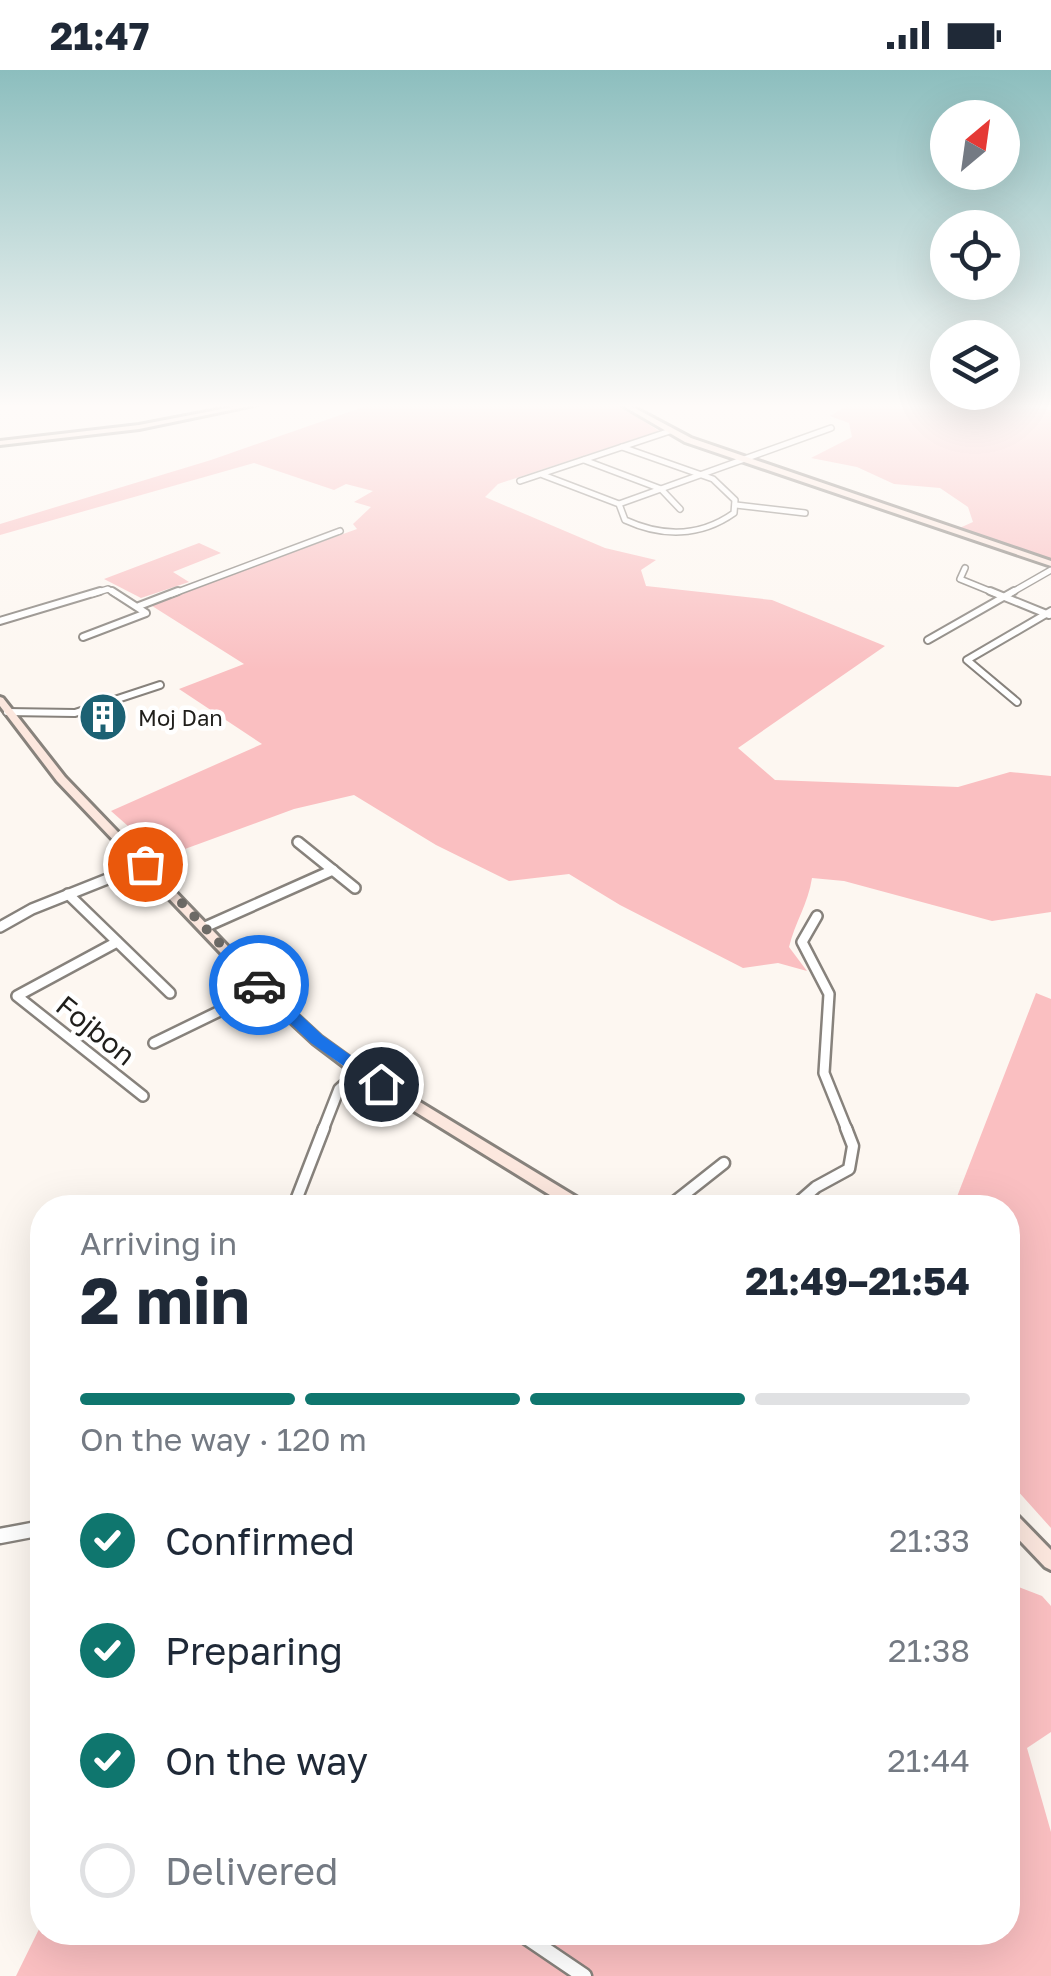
<!DOCTYPE html>
<meta charset="utf-8">
<style>
body{margin:0;font-family:"Golos Text",sans-serif;background:#f2f2f3;color:#1f2937;height:100vh;display:flex;flex-direction:column;font-size:38px;white-space:nowrap}
*{box-sizing:border-box;margin:0}
p{font-size:32px;color:#747a83}
.icon{flex:none;width:55px;height:55px;fill:none;stroke:currentColor;stroke-width:2;stroke-linecap:round;stroke-linejoin:round}
.map{position:relative;flex:1;overflow:hidden}
.details{position:absolute;left:30px;top:1125px;width:990px;height:750px;display:flex;flex-direction:column;background:#fff;border-radius:40px;box-shadow:0 10px 40px #0002}
.details>*{flex:none}
.needle{width:65px;rotate:29deg}
.tools{position:absolute;left:930px;top:30px;display:grid;gap:20px}
.tools a{display:grid;place-items:center;width:90px;height:90px;border-radius:50%;background:#fff;box-shadow:0 10px 40px #0002;font-size:50px}
.pin{position:absolute;display:grid;place-items:center;width:85px;height:85px;color:#fff;margin:-42px;border:5px solid #fff;border-radius:50%;box-shadow:0 2px 10px #0007}
.courier{position:absolute;display:grid;place-items:center;width:100px;height:100px;margin:-50px;border:8px solid #1a73e8;border-radius:50%;background:#fff;color:#222;box-shadow:0 2px 12px #0007}
.overview em{font-style:normal;font-weight:700}
.overview div{display:flex;flex-direction:column-reverse}
.overview{display:flex;align-items:center;justify-content:space-between;height:170px;padding:0 50px}
h1{font-size:65px;font-weight:700;line-height:75px}
.bar{display:grid;grid-template-columns:repeat(4,1fr);gap:15px 10px;align-content:center;height:120px;padding:0 50px}
.bar i{height:12px;border-radius:8px;background:#e0e1e3}
.bar .on{background:#0f766e}
.bar p{grid-column:span 4}
ol{padding:0 50px;list-style:none}
li{display:flex;align-items:center;gap:30px;height:110px}
li p{margin-inline-start:auto}
li .icon{padding:10px;border-radius:50%;background:#0f766e;color:#fff;stroke-width:4}
li:last-child{color:#747a83}
li i{width:55px;height:55px;border:5px solid #e0e1e3;border-radius:50%}
.status{display:flex;justify-content:space-between;align-items:center;height:70px;padding:0 50px;background:#fff;direction:ltr}
.status svg{height:28px;fill:currentColor}
.map>svg:first-child{display:block}
.green{fill:#fabfc1}
.lines{fill:none;stroke-linecap:round;stroke-linejoin:round}
.minor-far4-casing{stroke:#87827c;stroke-width:8}
.minor-far3-casing{stroke:#87827c;stroke-width:10}
.minor-far2-casing{stroke:#87827c;stroke-width:14}
.minor-far1-casing{stroke:#87827c;stroke-width:15}
.minor-casing{stroke:#87827c;stroke-width:19}
.secondary-casing{stroke:#87827c;stroke-width:6}
.minor-far4{stroke:#fff;stroke-width:5}
.minor-far3{stroke:#fff;stroke-width:6}
.minor-far2{stroke:#fff;stroke-width:9}
.minor-far1{stroke:#fff;stroke-width:10}
.minor{stroke:#fff;stroke-width:14}
.secondary{fill:#fce7de;fill-rule:evenodd}
.route{fill:#1a73e8}
.done{stroke:#6d6a66;stroke-width:10;stroke-dasharray:0 18}
.labels{text-anchor:middle;dominant-baseline:central;stroke-width:9;stroke-linejoin:round;paint-order:stroke}
.far-poi-label{font-size:22px;fill:#1f1e1b;stroke:#fff;text-anchor:start}
.street-label{font-size:28px;fill:#1f1e1b;stroke:#fff}
</style>
<div class="status"><b>21:47</b><svg viewBox="0 0 49 12"><path d="M0 12V9h3v3zM5 12V6h3v6zM10 12V3h3v9zM15 12V0h3v12zM26 1h20v11H26zM47 4h2v5h-2z"/></svg></div>
<div class="map">
<svg width="1051" height="1906" viewBox="0 0 1051 1906">
<rect width="100%" height="100%" fill="#fdf7f1"/>
<!-- green -->
<g class="green">
<path d="M372 334H617L659 361 498 414 485 427 605 478 656 490 641 500 646 516 772 530 885 576 738 678 775 710 958 717 1010 702 1051 706V842L992 851 844 811 812 808C808 834 795 852 789 877L807 901 778 893 743 898 620 835 569 804 509 811 436 775 354 725 294 739 163 787 111 741 262 674 179 619 244 594 149 534 357 459 353 454 371 437 354 432 373 421 346 414 334 420 254 393 0 465V454L211 390Z"/>
<polygon points="850,334 938,334 970,339 1013,334 1051,340 1051,489 955,460 973,452 968,437 940,418 894,414 857,397 811,388 852,367 849,353 830,346"/>
<polygon points="199,473 221,483 173,502 189,512 141,528 104,509"/>
<polygon points="1036,923 1051,929 1051,1458 1008,1410 1008,1138 953,1137"/>
<polygon points="1008,1513 1042,1526 1051,1536 1051,1662 1027,1678 1051,1762 1051,1906 16,1906 42,1853 42,1862 1008,1862"/>
</g>
<g class="lines">
<!-- minor-far4 casing -->
<g class="minor-far4-casing">
<g id="minor-far4">
<polyline points="584,390 661,419 680,439"/>
<path d="M543 405 619 434 625 450C662 467 700 467 734 443L735 430 713 409 622 377"/>
<polyline points="520,411 670,361"/>
<polyline points="619,434 831,358"/>
<polyline points="736,435 805,443"/>
<polyline points="965,498 960,509 997,524"/>
<polyline points="92,524 108,519 116,524"/>
<polyline points="172,524 340,461"/>
<polyline points="1009,524 1051,500"/>
</g>
</g>
<!-- minor-far3 casing -->
<g class="minor-far3-casing">
<g id="minor-far3">
<polyline points="990,521 1049,545"/>
<polyline points="139,536 178,521"/>
<polyline points="0,551 100,521"/>
<polyline points="83,567 146,543 112,521"/>
<polyline points="928,570 1014,521"/>
<polyline points="1017,632 967,590 1051,541"/>
<polyline points="7,642 75,643 160,615"/>
</g>
</g>
<!-- minor-far2 casing -->
<g class="minor-far2-casing">
<g id="minor-far2">
<polyline points="298,772 355,818"/>
<polyline points="68,824 170,923"/>
<polyline points="817,846 802,872 829,924 824,1003 847,1060"/>
<polyline points="0,857 32,839 145,794"/>
<polyline points="205,857 333,800"/>
<polyline points="117,872 17,926 143,1026"/>
<polyline points="154,973 263,920"/>
<polyline points="323,1060 339,1019 359,1001"/>
</g>
</g>
<!-- minor-far1 casing -->
<g class="minor-far1-casing">
<g id="minor-far1">
<polyline points="293,1138 324,1058"/>
<polyline points="667,1138 724,1093"/>
<polyline points="792,1138 816,1117 849,1099 853,1076 846,1058"/>
</g>
</g>
<!-- minor casing -->
<g class="minor-casing">
<g id="minor">
<polyline points="0,1466 42,1458"/>
<polyline points="519,1862 584,1906"/>
</g>
</g>
<!-- secondary casing -->
<g class="secondary-casing">
<g id="secondary">
<polygon points="248,334 259,334 139,359 0,375 0,371 139,355"/>
<polygon points="620,334 627,334 691,368 1051,491 1051,496 685,372"/>
<polygon points="0,627 3,628 65,707 267,917 321,967 364,998 588,1134 590,1138 571,1138 354,1004 313,973 259,923 57,711 0,636"/>
<polygon points="1008,1440 1014,1442 1051,1480 1051,1500 1045,1497 1008,1458"/>
</g>
</g>
<!-- minor-far4 -->
<use href="#minor-far4" class="minor-far4"/>
<!-- minor-far3 -->
<use href="#minor-far3" class="minor-far3"/>
<!-- minor-far2 -->
<use href="#minor-far2" class="minor-far2"/>
<!-- minor-far1 -->
<use href="#minor-far1" class="minor-far1"/>
<!-- minor -->
<use href="#minor" class="minor"/>
<!-- secondary -->
<use href="#secondary" class="secondary"/>
</g>
<!-- sky -->
<linearGradient id="sky" x2="0" y2="1"><stop stop-color="#8cbebe"/><stop offset="0.56" stop-color="#fefbf9"/><stop offset="1" stop-color="#fefbf9" stop-opacity="0"/></linearGradient>
<rect width="1051" height="600" fill="url(#sky)"/>
<!-- route -->
<polygon class="route" points="254,912 265,912 323,966 387,1011 387,1018 375,1018 311,973 254,919"/>
<g class="lines">
<!-- done -->
<polyline class="done" points="145,794 259,915"/>
</g>
<!-- icons -->
<defs>
<g id="building-disc" transform="scale(2.5)"><circle r="9.5" fill="#1c6173" stroke="#fff"/><path d="M-4-6H4V6H1V3H-1V6H-4ZM-2.5-4.3h1.7v1.8h-1.7ZM.8-4.3h1.7v1.8H.8ZM-2.5-1h1.7V.8h-1.7ZM.8-1h1.7V.8H.8Z" fill="#fff"/></g>
</defs>
<g fill-rule="evenodd">
<use href="#building-disc" x="103" y="647"/>
</g>
<g class="labels">
<!-- far-poi labels -->
<g class="far-poi-label">
<text x="138" y="647">Moj Dan</text>
</g>
<!-- street labels -->
<g class="street-label">
<text transform="translate(96 960) rotate(39)">Fojbon</text>
</g>
</g>
</svg>
<div class="tools">
<a><svg class="needle" viewBox="-14 -14 28 28"><path d="M0-13l5 13h-10z" fill="#e53935"/><path d="M0 13l5-13h-10z" fill="#747a83"/></svg></a>
<a><svg class="icon" aria-label="locate" viewBox="0 0 24 24"><circle cx="12" cy="12" r="6"/><path d="M12 2v4M12 18v4M2 12h4M18 12h4"/></svg></a>
<a><svg class="icon" aria-label="layers" viewBox="0 0 24 24"><path d="M12 4l9 5-9 5-9-5zM3 14l9 5 9-5"/></svg></a>
</div>
<div class="pin" style="left:145px;top:794px;background:#ea580c"><svg class="icon" aria-label="bag" viewBox="0 0 24 24"><path d="M5 8h14l-1 12H6zM9 8a3 3 0 0 1 6 0"/></svg></div>
<div class="pin" style="left:381px;top:1014px;background:#1f2937"><svg class="icon" aria-label="home" viewBox="0 0 24 24"><path d="M3 11l9-7 9 7M6 9v11h12V9"/></svg></div>
<div class="courier" style="left:259px;top:915px"><svg class="icon" aria-label="car" viewBox="0 0 24 24"><path d="M5 17H2v-5l4-1 3-4h7l3 4 3 1v5h-3M9 17h6M6 11h13"/><circle cx="7" cy="17" r="2"/><circle cx="17" cy="17" r="2"/></svg></div>
<section class="details">
<div class="overview"><div><h1>2 min</h1><p>Arriving in</p></div><em>21:49–21:54</em></div>
<div class="bar"><i class="on"></i><i class="on"></i><i class="on"></i><i></i><p>On the way · 120 m</p></div>
<ol>
<li><svg class="icon" aria-label="check" viewBox="0 0 24 24"><path d="M5 12l5 5 9-10"/></svg>Confirmed<p>21:33</p></li>
<li><svg class="icon" aria-label="check" viewBox="0 0 24 24"><path d="M5 12l5 5 9-10"/></svg>Preparing<p>21:38</p></li>
<li><svg class="icon" aria-label="check" viewBox="0 0 24 24"><path d="M5 12l5 5 9-10"/></svg>On the way<p>21:44</p></li>
<li><i></i>Delivered</li>
</ol>
</section>
</div>
